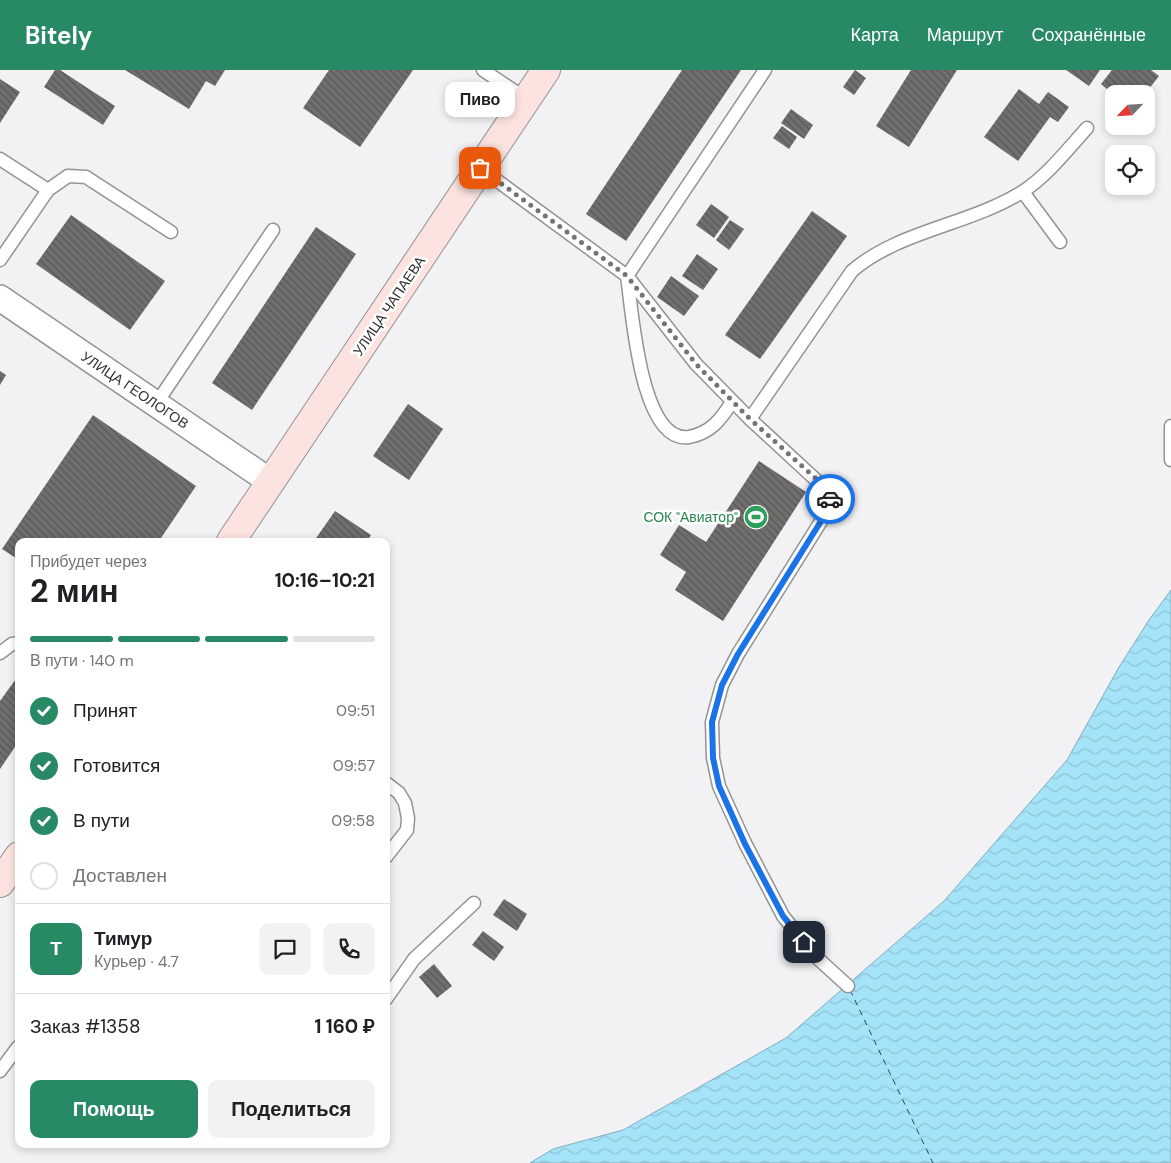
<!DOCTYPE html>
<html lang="ru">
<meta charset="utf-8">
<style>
body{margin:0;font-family:"DM Sans",sans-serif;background:#f2f2f2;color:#202124;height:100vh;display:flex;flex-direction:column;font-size:19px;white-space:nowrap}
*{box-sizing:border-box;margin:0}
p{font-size:16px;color:#757577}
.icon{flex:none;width:28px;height:28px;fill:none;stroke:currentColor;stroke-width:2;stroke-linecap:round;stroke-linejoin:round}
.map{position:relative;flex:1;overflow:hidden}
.panel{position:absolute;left:15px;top:468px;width:375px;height:610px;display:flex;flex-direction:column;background:#fff;border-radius:10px;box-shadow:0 2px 8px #0003}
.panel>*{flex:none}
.needle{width:32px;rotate:245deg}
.buttons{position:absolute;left:1105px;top:15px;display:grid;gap:10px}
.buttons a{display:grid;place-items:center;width:50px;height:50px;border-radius:10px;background:#fff;box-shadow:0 2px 8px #0003;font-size:25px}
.pin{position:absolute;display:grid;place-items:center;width:42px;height:42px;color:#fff;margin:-21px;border-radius:10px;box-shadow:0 2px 8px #0006}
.courier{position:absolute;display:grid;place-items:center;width:50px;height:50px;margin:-25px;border:4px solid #1a73e8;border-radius:50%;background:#fff;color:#222;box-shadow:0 1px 6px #0007}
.bubble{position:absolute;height:35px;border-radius:10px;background:#fff;box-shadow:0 2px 8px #0003;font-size:16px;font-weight:700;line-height:35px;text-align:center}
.overview em{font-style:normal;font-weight:700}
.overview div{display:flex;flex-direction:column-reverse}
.overview{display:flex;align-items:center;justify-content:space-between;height:85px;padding:0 15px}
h1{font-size:32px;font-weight:700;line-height:38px}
.bar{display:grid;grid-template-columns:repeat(4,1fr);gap:8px 5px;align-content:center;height:60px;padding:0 15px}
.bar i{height:6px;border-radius:4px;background:#e0e0e0}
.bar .on{background:#288a64}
.bar p{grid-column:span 4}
.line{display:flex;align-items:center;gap:12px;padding:0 15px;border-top:1px solid #e0e0e0}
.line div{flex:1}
.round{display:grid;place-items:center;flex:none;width:52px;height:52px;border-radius:10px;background:#f2f2f2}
ol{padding:0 15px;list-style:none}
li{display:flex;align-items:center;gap:15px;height:55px}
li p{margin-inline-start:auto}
li .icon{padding:5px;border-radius:50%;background:#288a64;color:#fff;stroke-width:4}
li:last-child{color:#757577}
li i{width:28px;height:28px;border:2px solid #e0e0e0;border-radius:50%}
.cta{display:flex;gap:10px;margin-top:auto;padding:10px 15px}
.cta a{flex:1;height:58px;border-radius:10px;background:#288a64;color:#fff;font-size:20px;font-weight:700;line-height:58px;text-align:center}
.cta a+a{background:#f2f2f2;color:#202124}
header{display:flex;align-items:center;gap:30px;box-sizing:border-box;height:70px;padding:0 25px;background:#288a64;color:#fff}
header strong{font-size:24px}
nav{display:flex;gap:28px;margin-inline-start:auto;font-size:18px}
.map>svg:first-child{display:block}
.water{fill:url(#water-waves);stroke:#82adbd}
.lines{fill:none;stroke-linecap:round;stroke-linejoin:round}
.ferry{stroke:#194d5d;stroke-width:1;stroke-dasharray:6 5;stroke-linecap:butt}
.building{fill:url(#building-back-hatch)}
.service-casing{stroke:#939396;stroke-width:15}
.minor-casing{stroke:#939396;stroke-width:28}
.secondary-casing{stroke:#939396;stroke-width:30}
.service{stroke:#fff;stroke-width:12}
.minor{stroke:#fff;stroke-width:25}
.secondary{stroke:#fde3e0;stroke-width:28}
.done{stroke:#747476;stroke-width:5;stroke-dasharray:0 9}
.route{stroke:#1a73e8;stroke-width:6}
.labels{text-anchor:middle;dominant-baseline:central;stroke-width:5;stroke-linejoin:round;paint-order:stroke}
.street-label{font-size:14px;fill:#303031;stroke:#fff}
.leisure-label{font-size:14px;fill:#27864d;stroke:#fff;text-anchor:end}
</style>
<header>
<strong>Bitely</strong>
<nav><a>Карта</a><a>Маршрут</a><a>Сохранённые</a></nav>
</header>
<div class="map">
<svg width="1171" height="1093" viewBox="0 0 1171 1093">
<defs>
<pattern id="water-waves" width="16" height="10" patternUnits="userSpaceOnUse" patternTransform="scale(1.25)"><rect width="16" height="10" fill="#a5e3f9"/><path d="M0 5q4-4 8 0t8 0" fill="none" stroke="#8ec3d6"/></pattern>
<pattern id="building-back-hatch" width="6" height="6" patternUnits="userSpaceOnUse" patternTransform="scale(1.25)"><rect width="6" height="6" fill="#716f6d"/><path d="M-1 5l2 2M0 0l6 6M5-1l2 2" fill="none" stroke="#585756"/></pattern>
</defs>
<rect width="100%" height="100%" fill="#f2f2f5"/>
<!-- water -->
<polygon class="water" points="1171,520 1171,1093 530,1093 553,1079 623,1060 786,968 944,831 1067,690 1119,597 1149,550"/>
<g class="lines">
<!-- ferry -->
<polyline class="ferry" points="850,920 933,1093"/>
</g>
<!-- building -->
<g class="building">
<polygon points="55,0 60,0 115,36 103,55 44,17"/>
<polygon points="125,0 225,0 215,16 206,11 189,39"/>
<polygon points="329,0 413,0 360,77 303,38"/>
<polygon points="682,0 741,0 626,171 586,144"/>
<polygon points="855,0 866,8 854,25 843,17"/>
<polygon points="911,0 957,0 909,77 876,56"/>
<polygon points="1066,0 1100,0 1089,16"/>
<polygon points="1112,0 1151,0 1159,6 1145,24 1113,24 1101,14"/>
<polygon points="0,9 20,22 0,53"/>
<polygon points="1019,19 1039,34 1048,22 1069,37 1058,52 1050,47 1018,91 984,67"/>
<polygon points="791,39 813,55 804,69 781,53"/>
<polygon points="782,56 797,67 789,79 773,68"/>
<polygon points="711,134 729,147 714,168 696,155"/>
<polygon points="812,141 847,166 760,289 725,265"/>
<polygon points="71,145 165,211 130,260 36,194"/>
<polygon points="730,150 744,159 729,180 716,170"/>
<polygon points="316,157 356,184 252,340 212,313"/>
<polygon points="697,184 718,199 703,220 682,206"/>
<polygon points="671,206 699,226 684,246 657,227"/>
<polygon points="0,301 6,305 0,315"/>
<polygon points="408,334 443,359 409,410 373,386"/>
<polygon points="93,345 196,416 159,471 19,471 19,490 2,479"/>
<polygon points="759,391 806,422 723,551 675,520 686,502 660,485 679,455 706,472"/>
<polygon points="335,441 371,465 367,471 314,471"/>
<polygon points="18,606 19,671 0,699 0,631"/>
<polygon points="504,829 527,844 517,861 493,845"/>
<polygon points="483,861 504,877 494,891 472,875"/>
<polygon points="434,894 452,916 437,928 419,907"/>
</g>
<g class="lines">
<!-- service casing -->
<g class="service-casing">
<g id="service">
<polyline points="483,0 526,29"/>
<polyline points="0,89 48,120"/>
<polyline points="480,98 627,206 696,294 750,349 828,421 830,431 828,440 738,584 722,615 712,652 713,688 719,716 745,773 783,846 814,885 848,916"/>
<polyline points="1023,122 1060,172"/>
<polyline points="0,190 48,120 68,106 86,107 171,162"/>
<path d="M732 332C721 349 711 363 689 367 640 374 632 239 627 206L765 0"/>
<polyline points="156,334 273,160"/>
<path d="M750 349 852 201C898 161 969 155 1022 122 1046 107 1068 79 1087 58"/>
<polyline points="1171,356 1171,390"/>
<polyline points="0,583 12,574 19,573"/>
<polyline points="386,713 399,723 405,733 408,748 407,760 386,787"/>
<polyline points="386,929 414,889 474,833"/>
<polyline points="0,1001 18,977"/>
</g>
</g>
<!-- minor casing -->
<g class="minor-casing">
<polyline id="minor" points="0,228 271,412"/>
</g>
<!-- secondary casing -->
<g class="secondary-casing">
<g id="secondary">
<polyline points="231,471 546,0"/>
<polyline points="0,813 19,786"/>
</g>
</g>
<!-- service -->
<use href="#service" class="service"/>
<!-- minor -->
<use href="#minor" class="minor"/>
<!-- secondary -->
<use href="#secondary" class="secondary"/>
</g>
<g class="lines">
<!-- done -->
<polyline class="done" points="480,98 627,206 696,294 750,349 822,414 828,421 830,429"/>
<!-- route -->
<polyline class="route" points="804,872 783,846 745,774 719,716 713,688 712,652 722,615 738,584 828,440 830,429"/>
</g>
<!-- icons -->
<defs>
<g id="stadium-disc" transform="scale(1.25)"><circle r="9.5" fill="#2e9e5b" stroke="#fff"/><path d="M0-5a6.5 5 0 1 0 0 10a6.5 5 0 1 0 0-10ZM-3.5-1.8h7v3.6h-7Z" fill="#fff"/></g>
</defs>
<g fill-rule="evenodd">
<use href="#stadium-disc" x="756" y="447"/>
</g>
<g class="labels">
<!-- street labels -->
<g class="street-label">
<text transform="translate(389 236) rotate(-56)">УЛИЦА ЧАПАЕВА</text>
<text transform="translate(135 320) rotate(34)">УЛИЦА ГЕОЛОГОВ</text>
</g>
<!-- leisure labels -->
<g class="leisure-label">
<text x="738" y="447">СОК "Авиатор"</text>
</g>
</g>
</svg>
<div class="buttons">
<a><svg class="needle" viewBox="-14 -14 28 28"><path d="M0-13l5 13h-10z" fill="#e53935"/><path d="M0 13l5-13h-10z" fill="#757577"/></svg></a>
<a><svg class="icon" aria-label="locate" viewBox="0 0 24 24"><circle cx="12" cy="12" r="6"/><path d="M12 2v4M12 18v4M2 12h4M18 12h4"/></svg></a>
</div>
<div class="pin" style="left:480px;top:98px;background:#ea580c"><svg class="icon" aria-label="bag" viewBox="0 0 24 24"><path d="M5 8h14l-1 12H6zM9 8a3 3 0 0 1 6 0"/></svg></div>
<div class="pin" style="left:804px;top:872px;background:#1f2937"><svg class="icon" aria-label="home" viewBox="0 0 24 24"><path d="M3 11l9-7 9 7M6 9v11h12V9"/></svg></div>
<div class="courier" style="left:830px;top:429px"><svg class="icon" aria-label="car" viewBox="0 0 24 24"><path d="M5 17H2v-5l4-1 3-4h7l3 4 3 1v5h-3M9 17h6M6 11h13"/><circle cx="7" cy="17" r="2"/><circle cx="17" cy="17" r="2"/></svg></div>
<div class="bubble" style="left:445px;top:12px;width:70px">Пиво</div>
<section class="panel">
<div class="overview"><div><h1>2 мин</h1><p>Прибудет через</p></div><em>10:16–10:21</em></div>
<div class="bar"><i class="on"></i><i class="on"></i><i class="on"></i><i></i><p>В пути · 140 m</p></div>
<ol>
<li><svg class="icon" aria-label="check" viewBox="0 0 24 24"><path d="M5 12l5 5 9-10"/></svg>Принят<p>09:51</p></li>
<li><svg class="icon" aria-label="check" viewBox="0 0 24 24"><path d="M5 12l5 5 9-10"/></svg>Готовится<p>09:57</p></li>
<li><svg class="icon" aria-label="check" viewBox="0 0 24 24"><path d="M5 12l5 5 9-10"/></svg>В пути<p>09:58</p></li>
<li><i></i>Доставлен</li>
</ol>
<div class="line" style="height:90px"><b class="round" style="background:#288a64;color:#fff">Т</b><div><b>Тимур</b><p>Курьер · 4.7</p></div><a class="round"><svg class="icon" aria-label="chat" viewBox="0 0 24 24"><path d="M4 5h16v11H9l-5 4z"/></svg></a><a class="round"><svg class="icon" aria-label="phone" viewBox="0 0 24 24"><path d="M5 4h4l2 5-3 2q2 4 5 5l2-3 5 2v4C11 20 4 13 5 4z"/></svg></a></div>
<div class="line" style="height:65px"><div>Заказ #1358</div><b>1 160 ₽</b></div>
<div class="cta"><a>Помощь</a><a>Поделиться</a></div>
</section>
</div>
